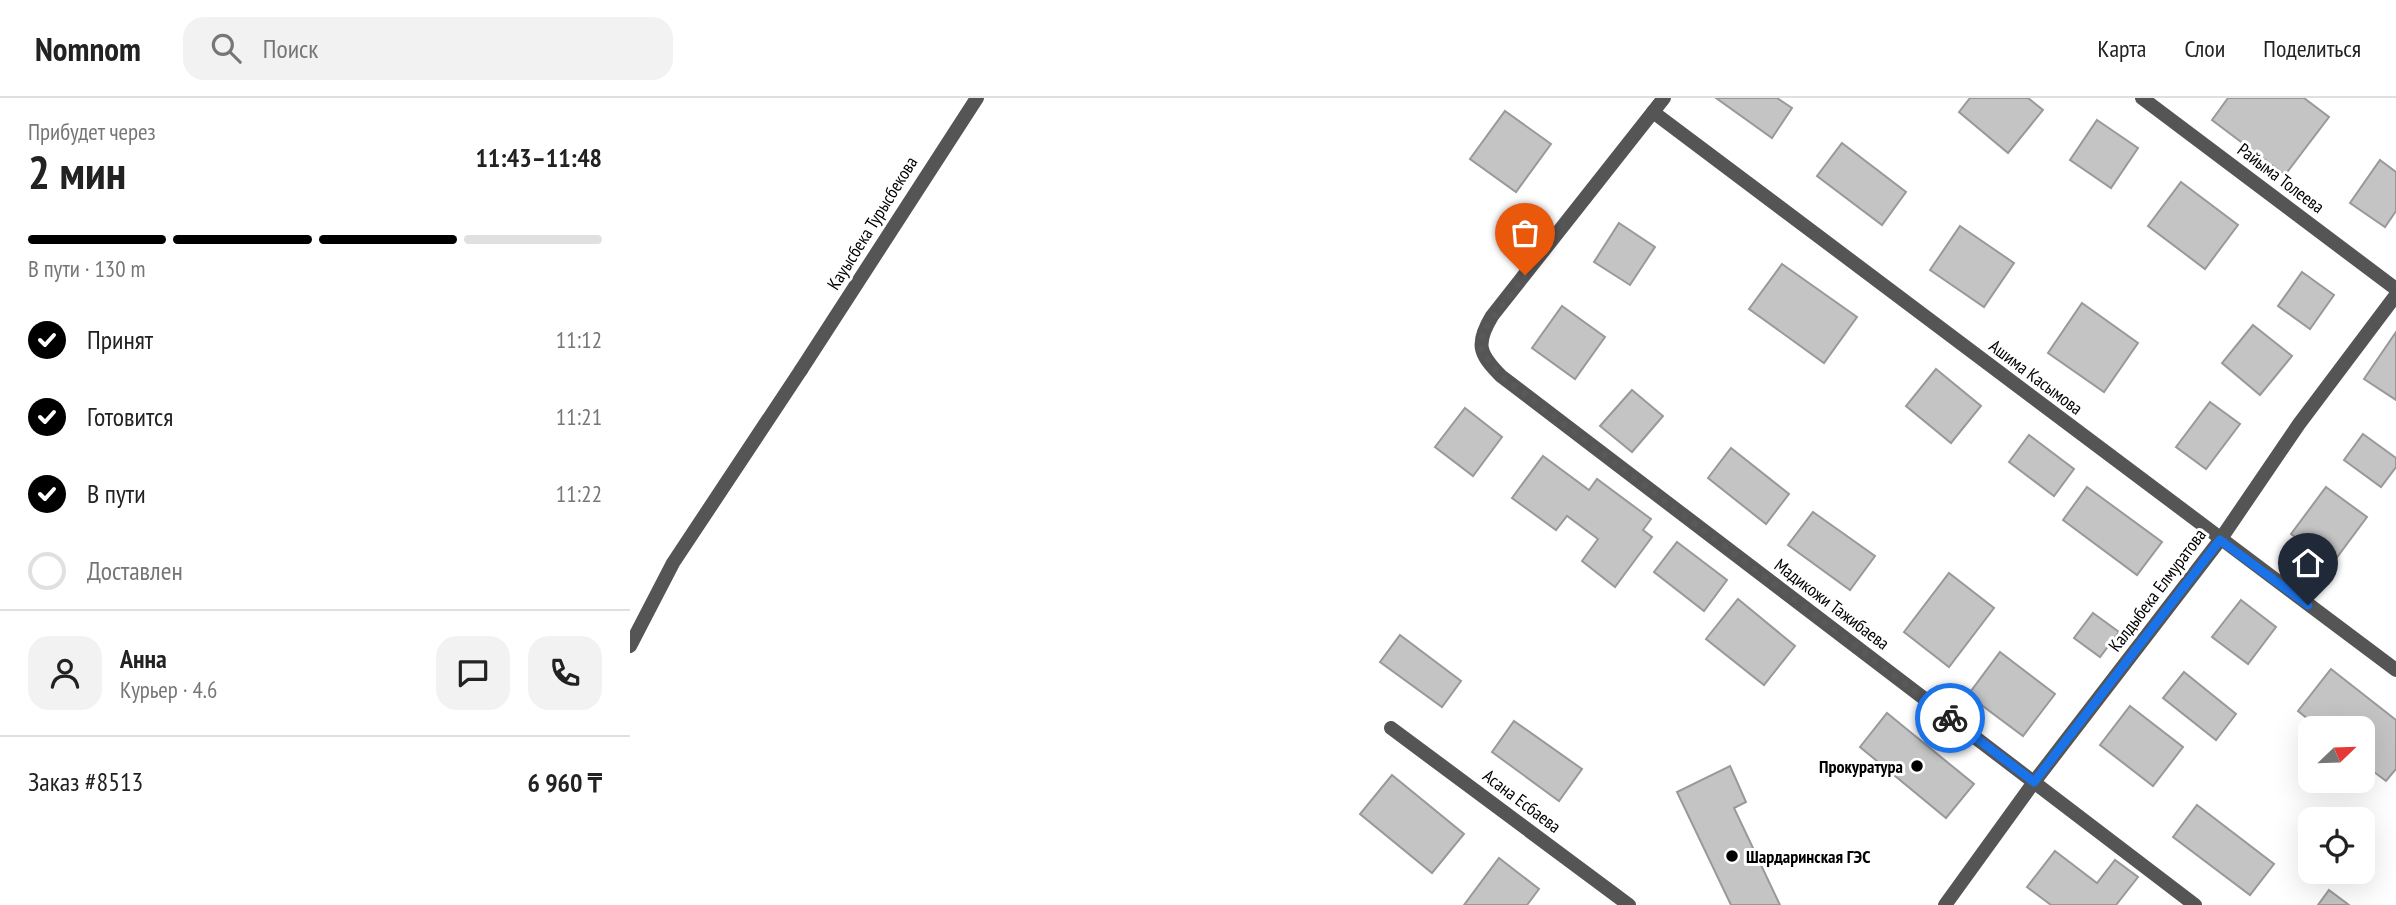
<!DOCTYPE html>
<html lang="ru">
<meta charset="utf-8">
<style>
body{margin:0;font-family:"PT Sans Narrow",sans-serif;background:#f2f2f2;color:#222;height:100vh;display:flex;flex-direction:column;font-size:26px;white-space:nowrap}
*{box-sizing:border-box;margin:0}
p{font-size:23px;color:#767676}
.icon{flex:none;width:38px;height:38px;fill:none;stroke:currentColor;stroke-width:2;stroke-linecap:round;stroke-linejoin:round}
.map{position:relative;flex:1;overflow:hidden}
.sheet{display:flex;flex-direction:column;background:#fff;width:630px}
.sheet>*{flex:none}
.needle{width:46px;rotate:67deg}
.fabs{position:absolute;left:1668px;top:618px;display:grid;gap:14px}
.fabs a{display:grid;place-items:center;width:77px;height:77px;border-radius:14px;background:#fff;box-shadow:0 7px 28px #0002;font-size:35px}
.pin{position:absolute;display:grid;place-items:center;width:60px;height:60px;color:#fff;margin:-72px -30px;border-radius:50% 50% 50% 0;rotate:-45deg;box-shadow:0 0 7px #0007}
.pin .icon{rotate:45deg}
.courier{position:absolute;display:grid;place-items:center;width:70px;height:70px;margin:-35px;border:5px solid #1a73e8;border-radius:50%;background:#fff;color:#222;box-shadow:0 2px 9px #0007}
.headline em{font-style:normal;font-weight:600}
.headline div{display:flex;flex-direction:column-reverse}
.headline{display:flex;align-items:center;justify-content:space-between;height:119px;padding:0 28px}
h1{font-size:46px;font-weight:600;line-height:52px}
.bar{display:grid;grid-template-columns:repeat(4,1fr);gap:10px 7px;align-content:center;height:84px;padding:0 28px}
.bar i{height:9px;border-radius:5px;background:#e0e0e0}
.bar .active{background:#000}
.bar p{grid-column:span 4}
.line{display:flex;align-items:center;gap:18px;padding:0 28px;border-top:2px solid #e0e0e0}
.line div{flex:1}
.round{display:grid;place-items:center;flex:none;width:74px;height:74px;border-radius:21px;background:#f2f2f2}
ol{padding:0 28px;list-style:none}
li{display:flex;align-items:center;gap:21px;height:77px}
li p{margin-inline-start:auto}
li .icon{padding:7px;border-radius:50%;background:#000;color:#fff;stroke-width:4}
li:last-child{color:#767676}
li i{width:38px;height:38px;border:4px solid #e0e0e0;border-radius:50%}
header{display:flex;align-items:center;gap:42px;box-sizing:border-box;height:98px;padding:0 35px;background:#fff;border-bottom:2px solid #e0e0e0}
header strong{font-size:33px}
nav{display:flex;gap:38px;margin-inline-start:auto;font-size:24px}
.search{width:490px;height:63px;background:#f2f2f2;display:flex;align-items:center;gap:18px;box-sizing:border-box;padding:0 24px;border-radius:21px;color:#767676;font-size:26px}
main{display:flex;flex:1;min-height:0}
.map>svg:first-child{display:block}
.building{fill:#c4c4c4;stroke:#999;stroke-width:2}
.lines{fill:none;stroke-linecap:round;stroke-linejoin:round}
.lane{stroke:#555;stroke-width:14}
.street{stroke:#555;stroke-width:14}
.done{stroke:#595959;stroke-width:7;stroke-dasharray:0 12.6}
.route{stroke:#1a73e8;stroke-width:9}
.poi-dot{fill:#000;stroke:#fff;stroke-width:2.5}
.labels{text-anchor:middle;dominant-baseline:central;stroke-width:6;stroke-linejoin:round;paint-order:stroke}
.street-label{font-size:18px;fill:#000;stroke:#fff}
.poi-label{font-size:18px;font-weight:bold;fill:#000;stroke:#fff;text-anchor:end}
</style>
<header>
<strong>Nomnom</strong>
<div class="search"><svg class="icon" aria-label="search" viewBox="0 0 24 24"><circle cx="10" cy="10" r="6"/><path d="M15 15l6 6"/></svg>Поиск</div>
<nav><a>Карта</a><a>Слои</a><a>Поделиться</a></nav>
</header>
<main>
<section class="sheet">
<div class="headline"><div><h1>2 мин</h1><p>Прибудет через</p></div><em>11:43–11:48</em></div>
<div class="bar"><i class="active"></i><i class="active"></i><i class="active"></i><i></i><p>В пути · 130 m</p></div>
<ol>
<li><svg class="icon" aria-label="check" viewBox="0 0 24 24"><path d="M5 12l5 5 9-10"/></svg>Принят<p>11:12</p></li>
<li><svg class="icon" aria-label="check" viewBox="0 0 24 24"><path d="M5 12l5 5 9-10"/></svg>Готовится<p>11:21</p></li>
<li><svg class="icon" aria-label="check" viewBox="0 0 24 24"><path d="M5 12l5 5 9-10"/></svg>В пути<p>11:22</p></li>
<li><i></i>Доставлен</li>
</ol>
<div class="line" style="height:126px"><a class="round"><svg class="icon" aria-label="person" viewBox="0 0 24 24"><circle cx="12" cy="8" r="4"/><path d="M4 21q1-7 8-7t8 7"/></svg></a><div><b>Анна</b><p>Курьер · 4.6</p></div><a class="round"><svg class="icon" aria-label="chat" viewBox="0 0 24 24"><path d="M4 5h16v11H9l-5 4z"/></svg></a><a class="round"><svg class="icon" aria-label="phone" viewBox="0 0 24 24"><path d="M5 4h4l2 5-3 2q2 4 5 5l2-3 5 2v4C11 20 4 13 5 4z"/></svg></a></div>
<div class="line" style="height:91px"><div>Заказ #8513</div><b>6 960 ₸</b></div>
</section>
<div class="map">
<svg width="1766" height="807" viewBox="0 0 1766 807">
<rect width="100%" height="100%" fill="#fff"/>
<!-- building -->
<g class="building">
<polygon points="1086,0 1147,0 1162,10 1142,40"/>
<polygon points="1340,0 1398,0 1413,12 1378,55 1329,14"/>
<polygon points="1598,0 1674,0 1699,19 1655,77 1582,22"/>
<polygon points="875,13 921,46 886,94 840,61"/>
<polygon points="1467,22 1508,50 1481,90 1440,62"/>
<polygon points="1212,45 1276,94 1252,127 1187,78"/>
<polygon points="1750,62 1766,74 1766,113 1755,129 1720,105"/>
<polygon points="1551,84 1608,127 1575,171 1518,128"/>
<polygon points="989,125 1025,149 1000,187 964,164"/>
<polygon points="1330,128 1384,165 1354,209 1300,172"/>
<polygon points="1152,166 1227,219 1194,265 1119,211"/>
<polygon points="1672,174 1704,197 1680,231 1648,208"/>
<polygon points="1452,205 1508,245 1474,294 1418,255"/>
<polygon points="932,208 975,239 945,281 902,250"/>
<polygon points="1623,227 1662,258 1630,297 1592,265"/>
<polygon points="1766,234 1766,302 1734,281"/>
<polygon points="1306,271 1351,308 1321,345 1276,308"/>
<polygon points="1002,292 1033,318 1002,354 970,328"/>
<polygon points="1580,304 1610,326 1576,371 1546,349"/>
<polygon points="835,310 872,339 843,378 805,349"/>
<polygon points="1733,336 1766,360 1766,369 1751,389 1714,362"/>
<polygon points="1399,337 1444,371 1424,398 1379,364"/>
<polygon points="1101,350 1159,396 1136,426 1078,380"/>
<polygon points="913,358 959,392 967,381 1021,421 1013,432 1022,439 985,489 952,463 968,441 937,418 926,432 882,400"/>
<polygon points="1457,389 1532,444 1507,477 1433,422"/>
<polygon points="1696,389 1737,419 1702,466 1661,436"/>
<polygon points="1183,414 1245,458 1220,492 1158,447"/>
<polygon points="1047,444 1097,482 1074,513 1024,474"/>
<polygon points="1319,475 1364,510 1319,569 1274,534"/>
<polygon points="1108,501 1165,548 1134,587 1076,541"/>
<polygon points="1611,502 1646,529 1618,566 1582,539"/>
<polygon points="1463,515 1489,534 1470,559 1444,540"/>
<polygon points="770,537 831,583 812,609 750,564"/>
<polygon points="1370,554 1425,596 1393,638 1338,597"/>
<polygon points="1701,571 1766,622 1766,671 1756,683 1732,665 1732,630 1689,630 1668,613"/>
<polygon points="1554,574 1606,616 1586,642 1533,600"/>
<polygon points="1500,608 1553,649 1523,688 1470,647"/>
<polygon points="1257,615 1344,686 1316,720 1230,649"/>
<polygon points="884,623 952,671 929,703 862,654"/>
<polygon points="1100,668 1116,704 1104,710 1150,807 1101,807 1047,694"/>
<polygon points="762,677 834,736 802,775 730,716"/>
<polygon points="1567,707 1644,766 1620,797 1543,739"/>
<polygon points="1425,753 1467,785 1485,762 1508,779 1486,807 1421,807 1397,789"/>
<polygon points="869,760 909,791 897,807 834,807"/>
<polygon points="1699,792 1719,807 1688,807"/>
</g>
<g class="lines">
<!-- lane -->
<polyline class="lane" points="0,548 43,465 171,272"/>
<!-- street -->
<g class="street">
<path d="M1034 0 862 218C845 246 849 256 871 278L1565 807"/>
<polyline points="1512,0 1766,191"/>
<polyline points="1023,14 1766,572"/>
<polyline points="171,272 347,0"/>
<polyline points="761,630 999,807"/>
<polyline points="1315,807 1404,684 1590,442 1669,326 1766,197"/>
</g>
</g>
<g class="lines">
<!-- done -->
<polyline class="done" points="895,177 853,233 851,253 871,278 1320,620"/>
<!-- route -->
<polyline class="route" points="1320,620 1404,684 1590,442 1678,507"/>
</g>
<!-- markers -->
<g class="poi-dot">
<circle cx="1287" cy="668" r="7"/>
<circle cx="1102" cy="758" r="7"/>
</g>
<g class="labels">
<!-- street labels -->
<g class="street-label">
<text transform="translate(1651 80) rotate(37)">Райыма Толеева</text>
<text transform="translate(242 125) rotate(-58)">Кауысбека Турысбекова</text>
<text transform="translate(1406 279) rotate(37)">Ашима Касымова</text>
<text transform="translate(1527 492) rotate(-53)">Калдыбека Елмуратова</text>
<text transform="translate(1202 506) rotate(37)">Мадикожи Тажибаева</text>
<text transform="translate(892 703) rotate(37)">Асана Есбаева</text>
</g>
<!-- poi labels -->
<g class="poi-label">
<text x="1273" y="668">Прокуратура</text>
<text x="1116" y="758" text-anchor="start">Шардаринская ГЭС</text>
</g>
</g>
</svg>
<div class="fabs">
<a><svg class="needle" viewBox="-14 -14 28 28"><path d="M0-13l5 13h-10z" fill="#e53935"/><path d="M0 13l5-13h-10z" fill="#767676"/></svg></a>
<a><svg class="icon" aria-label="locate" viewBox="0 0 24 24"><circle cx="12" cy="12" r="6"/><path d="M12 2v4M12 18v4M2 12h4M18 12h4"/></svg></a>
</div>
<div class="pin" style="left:895px;top:177px;background:#ea580c"><svg class="icon" aria-label="bag" viewBox="0 0 24 24"><path d="M5 8h14l-1 12H6zM9 8a3 3 0 0 1 6 0"/></svg></div>
<div class="pin" style="left:1678px;top:507px;background:#1f2937"><svg class="icon" aria-label="home" viewBox="0 0 24 24"><path d="M3 11l9-7 9 7M6 9v11h12V9"/></svg></div>
<div class="courier" style="left:1320px;top:620px"><svg class="icon" aria-label="bike" viewBox="0 0 24 24"><circle cx="6" cy="16" r="4"/><circle cx="18" cy="16" r="4"/><path d="M6 16l4-8h5l3 8M10 8l3 8H6M13 5h3"/></svg></div>
</div>
</main>
